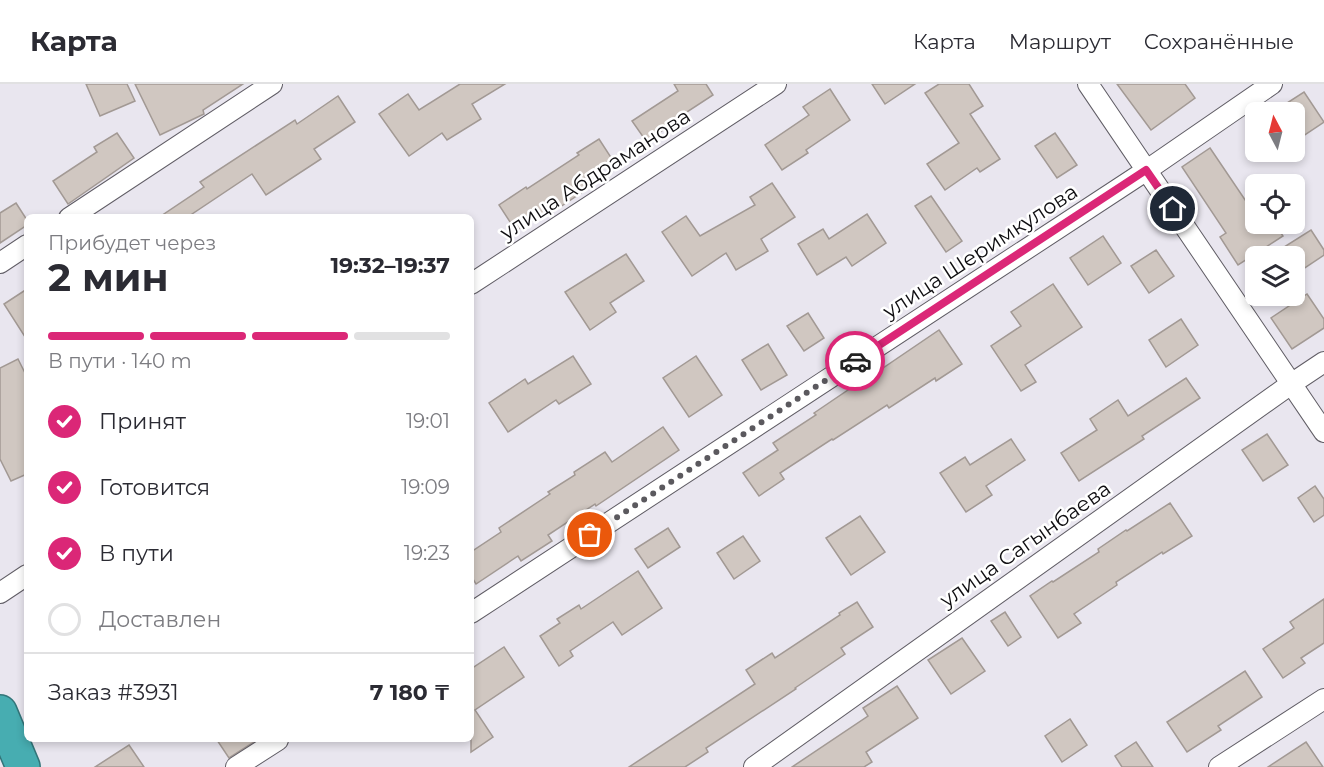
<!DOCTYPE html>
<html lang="ru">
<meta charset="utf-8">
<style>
body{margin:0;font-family:Montserrat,sans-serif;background:#f2f2f3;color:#2b2b33;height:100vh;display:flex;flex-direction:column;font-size:22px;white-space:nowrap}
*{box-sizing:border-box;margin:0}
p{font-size:20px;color:#7c7c81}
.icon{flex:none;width:33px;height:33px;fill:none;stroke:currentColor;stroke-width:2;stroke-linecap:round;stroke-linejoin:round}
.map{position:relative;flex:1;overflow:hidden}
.panel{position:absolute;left:24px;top:130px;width:450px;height:528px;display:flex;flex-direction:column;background:#fff;border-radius:9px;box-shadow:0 3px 9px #0003}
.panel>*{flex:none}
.needle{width:39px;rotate:353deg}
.tools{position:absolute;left:1245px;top:18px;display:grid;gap:12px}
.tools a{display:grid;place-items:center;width:60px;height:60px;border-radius:9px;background:#fff;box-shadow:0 3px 9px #0003;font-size:30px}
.pin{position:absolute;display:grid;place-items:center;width:51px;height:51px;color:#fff;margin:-26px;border:3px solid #fff;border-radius:50%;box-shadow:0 2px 6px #0007}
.courier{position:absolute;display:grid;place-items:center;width:60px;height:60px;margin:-30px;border:4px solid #db2777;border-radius:50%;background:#fff;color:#222;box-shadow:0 2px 8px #0007}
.overview em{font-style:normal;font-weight:700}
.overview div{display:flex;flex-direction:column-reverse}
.overview{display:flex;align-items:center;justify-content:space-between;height:102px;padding:0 24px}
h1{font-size:39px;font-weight:700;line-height:45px}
.bar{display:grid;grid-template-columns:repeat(4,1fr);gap:9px 6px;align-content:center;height:72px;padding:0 24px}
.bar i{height:8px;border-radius:4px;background:#e1e1e2}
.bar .on{background:#db2777}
.bar p{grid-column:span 4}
.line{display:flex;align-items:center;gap:15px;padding:0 24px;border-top:2px solid #e1e1e2}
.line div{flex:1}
ol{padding:0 24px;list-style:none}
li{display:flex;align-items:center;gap:18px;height:66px}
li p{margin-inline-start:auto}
li .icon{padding:6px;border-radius:50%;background:#db2777;color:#fff;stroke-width:4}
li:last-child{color:#7c7c81}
li i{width:33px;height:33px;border:3px solid #e1e1e2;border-radius:50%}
header{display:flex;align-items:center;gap:36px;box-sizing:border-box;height:84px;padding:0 30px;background:#fff;border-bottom:2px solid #e1e1e2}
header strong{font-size:28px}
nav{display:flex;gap:33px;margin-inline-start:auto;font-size:21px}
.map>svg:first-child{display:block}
.building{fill:#d0c7c1;stroke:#a29994;stroke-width:1.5}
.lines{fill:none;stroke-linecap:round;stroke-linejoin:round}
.street-casing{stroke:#605d65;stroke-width:22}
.highway-casing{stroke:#337579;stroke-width:36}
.street{stroke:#fff;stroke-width:20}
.highway{stroke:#47adb1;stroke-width:33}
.done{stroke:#5b595e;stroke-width:6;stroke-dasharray:0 10.8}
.route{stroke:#db2777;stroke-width:8}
.labels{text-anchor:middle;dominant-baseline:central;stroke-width:5;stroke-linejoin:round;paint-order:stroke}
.street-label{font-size:21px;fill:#0e0d10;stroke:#fff}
</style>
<header>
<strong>Карта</strong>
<nav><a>Карта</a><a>Маршрут</a><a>Сохранённые</a></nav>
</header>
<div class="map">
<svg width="1324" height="683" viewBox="0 0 1324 683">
<rect width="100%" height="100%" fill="#e9e6ef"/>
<!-- building -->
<g class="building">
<polygon points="86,0 127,0 135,17 100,32"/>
<polygon points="135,0 243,0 203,26 204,30 160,51"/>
<polygon points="460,0 505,0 472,20 481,35 447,56 442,49 409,72 379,30 408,10 419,26"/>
<polygon points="674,0 706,0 713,11 673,37 674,39 646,57 632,37 678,7"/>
<polygon points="872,0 915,0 885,20"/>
<polygon points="939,0 969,0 983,22 970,30 1000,75 980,88 977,84 945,106 927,80 959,59 925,9"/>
<polygon points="1117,0 1185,0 1195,14 1151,46"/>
<polygon points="830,5 850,36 806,66 808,69 782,86 765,61 809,31 803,23"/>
<polygon points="1304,8 1324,38 1294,58 1294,28 1273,28"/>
<polygon points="338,12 355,38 314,65 321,75 266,111 252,90 186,134 158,134 204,103 200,98 295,36 297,40"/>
<polygon points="117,49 134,74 68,120 53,97 97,68 94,63"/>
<polygon points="1055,49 1077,81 1057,94 1035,62"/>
<polygon points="599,55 612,75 581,96 587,105 551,129 549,126 516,147 499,121 526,103 527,105 579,71 577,69"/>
<polygon points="1210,64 1256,132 1256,140 1275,140 1283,152 1238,181 1220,153 1226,149 1182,83"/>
<polygon points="772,99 795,133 761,155 768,167 736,186 726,169 692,192 662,148 686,132 700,152 755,121 750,113"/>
<polygon points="931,112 962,157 946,168 915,122"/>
<polygon points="16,119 27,136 27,141 0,159 0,129"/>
<polygon points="867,130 886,159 852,182 846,173 817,191 798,160 823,145 829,155"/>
<polygon points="1311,146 1324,166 1324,171 1294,191 1294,172 1270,172"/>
<polygon points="1103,152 1121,179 1088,201 1070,174"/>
<polygon points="1156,166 1174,192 1149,209 1131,182"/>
<polygon points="626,170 644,197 610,219 616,228 590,246 565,208"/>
<polygon points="1053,200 1082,243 1025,281 1036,298 1021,307 991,262 1021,242 1011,228"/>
<polygon points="27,205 27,256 4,220"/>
<polygon points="1307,210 1324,235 1324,244 1292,265 1271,234"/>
<polygon points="808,229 824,254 804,267 787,242"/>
<polygon points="1181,235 1198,261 1166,283 1149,256"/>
<polygon points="939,246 962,280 936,297 935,294 889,324 887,321 833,356 832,355 780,389 784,395 759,412 743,389 778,366 773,359 816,331 814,329 851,304 852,305"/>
<polygon points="768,260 787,291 761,306 742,276"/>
<polygon points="573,272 591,300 559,320 556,316 508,348 489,319 525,295 528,300"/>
<polygon points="696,272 722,311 689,333 663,294"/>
<polygon points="18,275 27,293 27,390 11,397 0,375 0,284"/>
<polygon points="1186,294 1200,314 1142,352 1144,355 1079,397 1061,369 1097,346 1090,335 1118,316 1128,332"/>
<polygon points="663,343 679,366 596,422 595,420 548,451 552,457 521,477 518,472 476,500 471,492 471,468 501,448 499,444 550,410 548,408 575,391 574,388 605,368 612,378"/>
<polygon points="1267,350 1288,381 1263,397 1242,366"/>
<polygon points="1011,355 1025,376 986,402 992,411 966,428 940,389 965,373 970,381"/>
<polygon points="1315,402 1324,415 1324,431 1314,438 1298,414"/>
<polygon points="1170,419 1192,452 1163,470 1162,468 1116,498 1117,501 1074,530 1081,539 1058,554 1030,512 1052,497 1053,498 1099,468 1098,465 1126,446 1127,447"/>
<polygon points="860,432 885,468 851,491 826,454"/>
<polygon points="668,444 680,463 648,484 635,465"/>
<polygon points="743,452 760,477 734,495 717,469"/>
<polygon points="638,487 662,524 622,551 613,538 570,567 573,572 559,582 540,552 560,539 557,535 579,521 581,525"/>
<polygon points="1324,515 1324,559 1301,574 1305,579 1283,594 1263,565 1294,544 1290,538"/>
<polygon points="857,518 873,543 841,564 845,570 795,604 796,605 706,664 708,668 685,683 629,683 755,600 746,586 772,569 775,574 840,531 839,529"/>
<polygon points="1005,528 1021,553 1008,562 991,537"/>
<polygon points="962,554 985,587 951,610 928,576"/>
<polygon points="504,563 524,593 475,626 493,653 471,668 471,585"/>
<polygon points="1245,587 1262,613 1218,642 1221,646 1187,668 1167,638"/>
<polygon points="897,602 918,634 866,668 872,678 864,683 792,683 868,632 863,624"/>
<polygon points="1070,635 1087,661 1062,678 1045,652"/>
<polygon points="217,656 257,656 229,674"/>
<polygon points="1136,658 1153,683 1122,683 1115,672"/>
<polygon points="1306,658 1323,683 1268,683"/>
<polygon points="129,661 144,683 95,683"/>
</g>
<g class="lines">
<!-- street casing -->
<g class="street-casing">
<g id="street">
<polyline points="1088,0 1324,348"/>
<polyline points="69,134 272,0"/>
<polyline points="0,179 27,161"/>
<polyline points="471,200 776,0"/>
<polyline points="0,509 27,491"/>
<polyline points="471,529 1147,86 1272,0"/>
<polyline points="236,683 278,656"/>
<polyline points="754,683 1291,300 1324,278"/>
<polyline points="1219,683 1324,615"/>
</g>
</g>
<!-- highway casing -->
<g class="highway-casing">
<polyline id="highway" points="0,628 23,683"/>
</g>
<!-- street -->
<use href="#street" class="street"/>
<!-- highway -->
<use href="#highway" class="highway"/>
</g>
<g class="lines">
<!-- done -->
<polyline class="done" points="590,451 855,277"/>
<!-- route -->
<polyline class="route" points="855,277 1146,86 1173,125"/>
</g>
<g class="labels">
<!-- street labels -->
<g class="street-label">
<text transform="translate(595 90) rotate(-33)">улица Абдраманова</text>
<text transform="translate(980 167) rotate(-33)">улица Шеримкулова</text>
<text transform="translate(1025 460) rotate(-35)">улица Сагынбаева</text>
</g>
</g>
</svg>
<div class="tools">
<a><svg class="needle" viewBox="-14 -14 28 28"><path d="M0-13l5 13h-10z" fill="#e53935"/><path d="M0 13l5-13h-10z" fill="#7c7c81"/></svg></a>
<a><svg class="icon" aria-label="locate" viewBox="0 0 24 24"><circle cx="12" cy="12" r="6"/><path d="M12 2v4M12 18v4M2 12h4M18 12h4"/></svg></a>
<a><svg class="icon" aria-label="layers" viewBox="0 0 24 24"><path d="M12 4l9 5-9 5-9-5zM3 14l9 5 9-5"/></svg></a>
</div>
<div class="pin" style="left:590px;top:451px;background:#ea580c"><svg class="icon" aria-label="bag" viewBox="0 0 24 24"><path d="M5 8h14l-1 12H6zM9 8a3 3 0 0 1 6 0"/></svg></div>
<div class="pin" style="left:1173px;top:125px;background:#1f2937"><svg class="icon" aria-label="home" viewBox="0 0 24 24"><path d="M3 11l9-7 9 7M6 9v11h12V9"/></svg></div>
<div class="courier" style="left:855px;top:277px"><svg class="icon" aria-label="car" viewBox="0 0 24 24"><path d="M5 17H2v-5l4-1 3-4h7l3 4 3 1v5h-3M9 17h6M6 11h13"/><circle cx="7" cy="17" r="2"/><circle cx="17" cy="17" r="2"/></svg></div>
<section class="panel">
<div class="overview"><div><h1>2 мин</h1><p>Прибудет через</p></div><em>19:32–19:37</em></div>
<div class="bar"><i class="on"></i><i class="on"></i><i class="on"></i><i></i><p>В пути · 140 m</p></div>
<ol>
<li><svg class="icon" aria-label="check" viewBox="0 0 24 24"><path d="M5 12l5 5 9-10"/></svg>Принят<p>19:01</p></li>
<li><svg class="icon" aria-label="check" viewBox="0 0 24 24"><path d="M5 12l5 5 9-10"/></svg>Готовится<p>19:09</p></li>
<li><svg class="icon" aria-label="check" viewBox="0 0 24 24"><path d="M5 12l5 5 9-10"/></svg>В пути<p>19:23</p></li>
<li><i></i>Доставлен</li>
</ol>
<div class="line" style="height:78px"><div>Заказ #3931</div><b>7 180 ₸</b></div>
</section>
</div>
